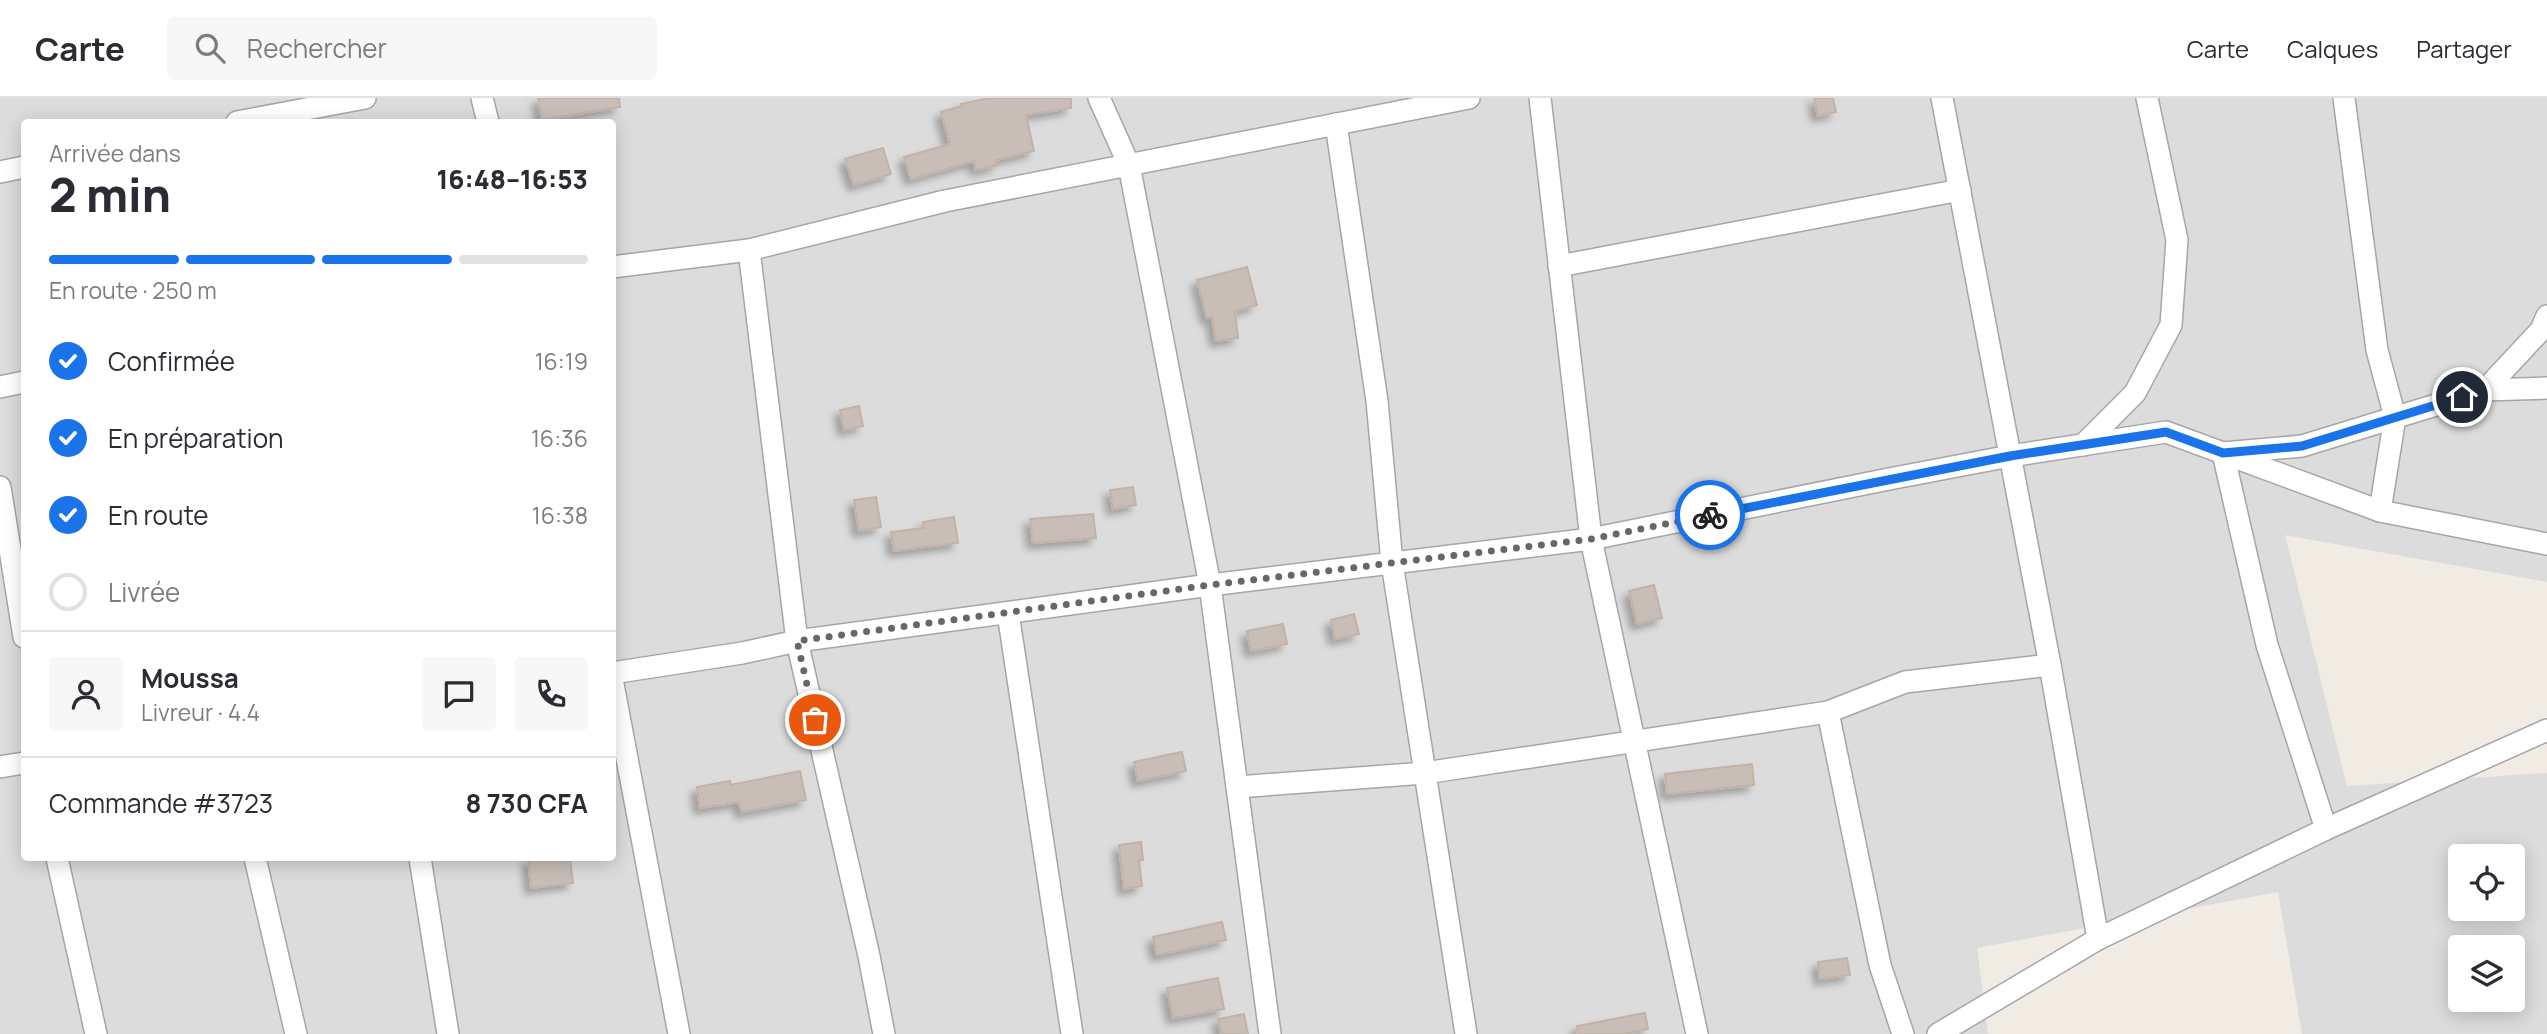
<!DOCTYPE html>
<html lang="fr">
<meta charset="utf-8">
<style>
body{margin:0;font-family:Manrope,sans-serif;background:#f7f7f7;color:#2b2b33;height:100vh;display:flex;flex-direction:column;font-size:26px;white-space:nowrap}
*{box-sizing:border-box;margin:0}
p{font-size:23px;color:#7c7c81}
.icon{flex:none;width:38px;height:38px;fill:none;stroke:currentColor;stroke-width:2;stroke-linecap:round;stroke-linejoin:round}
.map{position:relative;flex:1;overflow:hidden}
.side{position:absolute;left:21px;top:21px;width:595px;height:742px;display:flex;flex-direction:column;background:#fff;border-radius:7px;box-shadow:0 4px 18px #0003}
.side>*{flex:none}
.buttons{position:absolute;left:2448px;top:746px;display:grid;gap:14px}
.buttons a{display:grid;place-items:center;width:77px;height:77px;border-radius:7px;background:#fff;box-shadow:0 4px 18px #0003;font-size:35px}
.pin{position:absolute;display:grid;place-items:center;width:60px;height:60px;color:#fff;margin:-30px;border:4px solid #fff;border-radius:50%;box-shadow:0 2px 7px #0007}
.courier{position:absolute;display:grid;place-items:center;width:70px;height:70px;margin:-35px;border:5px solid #1a73e8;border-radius:50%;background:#fff;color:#222;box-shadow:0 2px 9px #0007}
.overview em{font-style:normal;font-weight:800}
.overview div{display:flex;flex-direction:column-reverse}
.overview{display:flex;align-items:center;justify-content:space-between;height:119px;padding:0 28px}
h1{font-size:46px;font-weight:800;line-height:52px}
.bar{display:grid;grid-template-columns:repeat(4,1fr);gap:10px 7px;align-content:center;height:84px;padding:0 28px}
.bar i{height:9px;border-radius:5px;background:#e1e1e2}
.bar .selected{background:#1a73e8}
.bar p{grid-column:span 4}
.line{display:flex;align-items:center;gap:18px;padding:0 28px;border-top:2px solid #e1e1e2}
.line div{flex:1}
.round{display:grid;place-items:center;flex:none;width:74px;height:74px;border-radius:7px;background:#f7f7f7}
ol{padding:0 28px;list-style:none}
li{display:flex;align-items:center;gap:21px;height:77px}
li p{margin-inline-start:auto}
li .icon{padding:7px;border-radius:50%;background:#1a73e8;color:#fff;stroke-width:4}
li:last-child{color:#7c7c81}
li i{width:38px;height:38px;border:4px solid #e1e1e2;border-radius:50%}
header{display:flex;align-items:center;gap:42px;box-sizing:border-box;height:98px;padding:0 35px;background:#fff;border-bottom:2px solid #e1e1e2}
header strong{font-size:33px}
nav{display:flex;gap:38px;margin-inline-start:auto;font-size:24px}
.search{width:490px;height:63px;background:#f7f7f7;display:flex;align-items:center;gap:18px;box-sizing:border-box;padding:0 24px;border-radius:7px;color:#7c7c81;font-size:26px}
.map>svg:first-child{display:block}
.residential{fill:#dddcdc;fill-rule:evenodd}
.building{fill:#c8beb7;stroke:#c3b2a6;stroke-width:2;filter:url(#shadow)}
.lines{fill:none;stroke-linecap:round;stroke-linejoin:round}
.street-casing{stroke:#a6a6a6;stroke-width:24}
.street{stroke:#fff;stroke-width:21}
.done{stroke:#686764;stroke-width:7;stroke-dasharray:0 12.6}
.route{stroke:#1a73e8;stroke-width:9}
</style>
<header>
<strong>Carte</strong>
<div class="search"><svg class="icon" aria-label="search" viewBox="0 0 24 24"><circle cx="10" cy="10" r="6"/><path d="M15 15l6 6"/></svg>Rechercher</div>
<nav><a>Carte</a><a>Calques</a><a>Partager</a></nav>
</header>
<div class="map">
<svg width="2547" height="936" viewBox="0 0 2547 936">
<defs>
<filter id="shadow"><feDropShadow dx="-6" dy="6" stdDeviation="3.5" flood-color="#0004"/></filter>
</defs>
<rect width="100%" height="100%" fill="#f0ece4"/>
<!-- residential -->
<path class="residential" d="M0 0H2547V484L2285 437 2347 688 2547 675V936H2302L2278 794 1977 850 1988 936H0ZM24 24H612V760H24ZM2460 758H2513V810H2460ZM2460 849H2513V901H2460Z"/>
<!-- building -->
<g class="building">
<polygon points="538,0 619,0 620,9 542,22"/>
<polygon points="989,0 1071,0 1071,10 1026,17 1034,53 996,62 997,67 976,72 974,63 911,81 904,59 950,46 941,14 962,8 961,6"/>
<polygon points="1814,0 1833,0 1836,14 1818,18"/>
<polygon points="883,50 891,76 854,87 845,61"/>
<polygon points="1247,169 1257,207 1235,213 1238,240 1216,243 1212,219 1207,220 1197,182"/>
<polygon points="859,308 863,328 844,332 840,312"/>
<polygon points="1133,389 1136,407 1113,411 1110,392"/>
<polygon points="876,399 881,429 859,433 854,402"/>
<polygon points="1093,416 1096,440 1033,445 1030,421"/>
<polygon points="954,419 958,445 894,453 891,434 924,430 923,424"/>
<polygon points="1654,487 1662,520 1637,526 1629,493"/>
<polygon points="1354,516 1359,536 1335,541 1331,522"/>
<polygon points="1283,526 1287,546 1251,553 1247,533"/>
<polygon points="1182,654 1186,673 1138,683 1134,664"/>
<polygon points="1752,666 1754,687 1667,696 1665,676"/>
<polygon points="800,673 806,702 742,714 739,704 700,710 697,689 730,683 731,687"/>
<polygon points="1141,744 1143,762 1139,762 1142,788 1124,791 1119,747"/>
<polygon points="528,760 570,760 573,785 531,790"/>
<polygon points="1222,824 1226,842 1157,857 1153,839"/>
<polygon points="1847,860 1850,877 1820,881 1818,864"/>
<polygon points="1218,880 1224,911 1173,920 1167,890"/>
<polygon points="1645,915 1648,931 1625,936 1578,936 1577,928"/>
<polygon points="1244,916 1248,936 1221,936 1218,921"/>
</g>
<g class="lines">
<!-- street casing -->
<g class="street-casing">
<g id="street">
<polyline points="482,0 488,24"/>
<polyline points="1099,0 1129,67 1210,487 1270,936"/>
<polyline points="1540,0 1591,441 1697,936"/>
<polyline points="1942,0 2050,567 2098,841"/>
<polyline points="2344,0 2377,252 2395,319 2380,413"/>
<polyline points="237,24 365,0"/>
<polyline points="1336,26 1377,303 1392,465 1466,936"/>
<polyline points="0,74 24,69"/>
<polyline points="749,152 797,543 869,858 884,936"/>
<polyline points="1559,168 1960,92"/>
<polyline points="612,169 749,152 945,103 1469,0"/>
<polyline points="0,289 24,284"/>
<polyline points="2485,292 2541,232 2547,218"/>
<polyline points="2083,347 2135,295 2171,227 2177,142 2147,0"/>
<polyline points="0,389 24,539"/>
<polyline points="1008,515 1072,936"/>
<polyline points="612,575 742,555 797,543 1210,487 1591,441 1889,381 2010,358 2166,334 2380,413 2547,446"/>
<polyline points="612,581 679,936"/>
<polyline points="1828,614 1880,867 1903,936"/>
<polyline points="0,669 24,665"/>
<polyline points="1237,689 1425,675 1828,614 1905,584 2050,567"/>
<polyline points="2326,731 2267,547 2223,355 2302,348 2485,292 2547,290"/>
<polyline points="57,760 96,936"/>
<polyline points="255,760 296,936"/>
<polyline points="420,760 448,936"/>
<polyline points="1938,936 2098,841 2326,731 2547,632"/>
</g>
</g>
<!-- street -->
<use href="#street" class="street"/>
</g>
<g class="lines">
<!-- done -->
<polyline class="done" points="815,622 797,543 1210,487 1591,441 1710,417"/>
<!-- route -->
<polyline class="route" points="1710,417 2010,358 2166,334 2223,355 2302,348 2462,299"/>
</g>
</svg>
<div class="buttons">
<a><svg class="icon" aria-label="locate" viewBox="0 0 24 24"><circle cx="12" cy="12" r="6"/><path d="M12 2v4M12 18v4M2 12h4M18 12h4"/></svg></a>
<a><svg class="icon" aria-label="layers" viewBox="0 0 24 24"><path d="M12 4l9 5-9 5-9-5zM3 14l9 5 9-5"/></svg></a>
</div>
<div class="pin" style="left:815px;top:622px;background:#ea580c"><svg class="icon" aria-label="bag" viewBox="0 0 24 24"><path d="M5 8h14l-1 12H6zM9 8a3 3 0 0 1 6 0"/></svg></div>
<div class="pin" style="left:2462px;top:299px;background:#1f2937"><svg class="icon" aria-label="home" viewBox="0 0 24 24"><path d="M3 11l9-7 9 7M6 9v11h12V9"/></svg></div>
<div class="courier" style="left:1710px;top:417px"><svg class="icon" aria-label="bike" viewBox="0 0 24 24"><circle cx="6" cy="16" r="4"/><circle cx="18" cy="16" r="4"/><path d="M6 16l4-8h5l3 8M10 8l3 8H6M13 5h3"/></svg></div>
<section class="side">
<div class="overview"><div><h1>2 min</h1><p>Arrivée dans</p></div><em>16:48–16:53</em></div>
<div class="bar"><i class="selected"></i><i class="selected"></i><i class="selected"></i><i></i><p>En route · 250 m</p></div>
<ol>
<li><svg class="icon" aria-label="check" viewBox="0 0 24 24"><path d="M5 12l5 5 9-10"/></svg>Confirmée<p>16:19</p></li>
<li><svg class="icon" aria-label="check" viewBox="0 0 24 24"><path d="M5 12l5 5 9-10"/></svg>En préparation<p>16:36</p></li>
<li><svg class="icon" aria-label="check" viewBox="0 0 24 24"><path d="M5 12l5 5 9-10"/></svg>En route<p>16:38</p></li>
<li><i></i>Livrée</li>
</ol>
<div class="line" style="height:126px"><a class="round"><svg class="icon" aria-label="person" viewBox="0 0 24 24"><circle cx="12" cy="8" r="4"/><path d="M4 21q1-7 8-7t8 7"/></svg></a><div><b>Moussa</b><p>Livreur · 4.4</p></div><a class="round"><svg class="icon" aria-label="chat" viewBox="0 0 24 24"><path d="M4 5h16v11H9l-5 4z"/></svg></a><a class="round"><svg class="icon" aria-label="phone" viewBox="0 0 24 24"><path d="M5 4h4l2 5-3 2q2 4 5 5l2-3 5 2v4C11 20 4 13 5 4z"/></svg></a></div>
<div class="line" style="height:91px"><div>Commande #3723</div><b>8 730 CFA</b></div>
</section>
</div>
